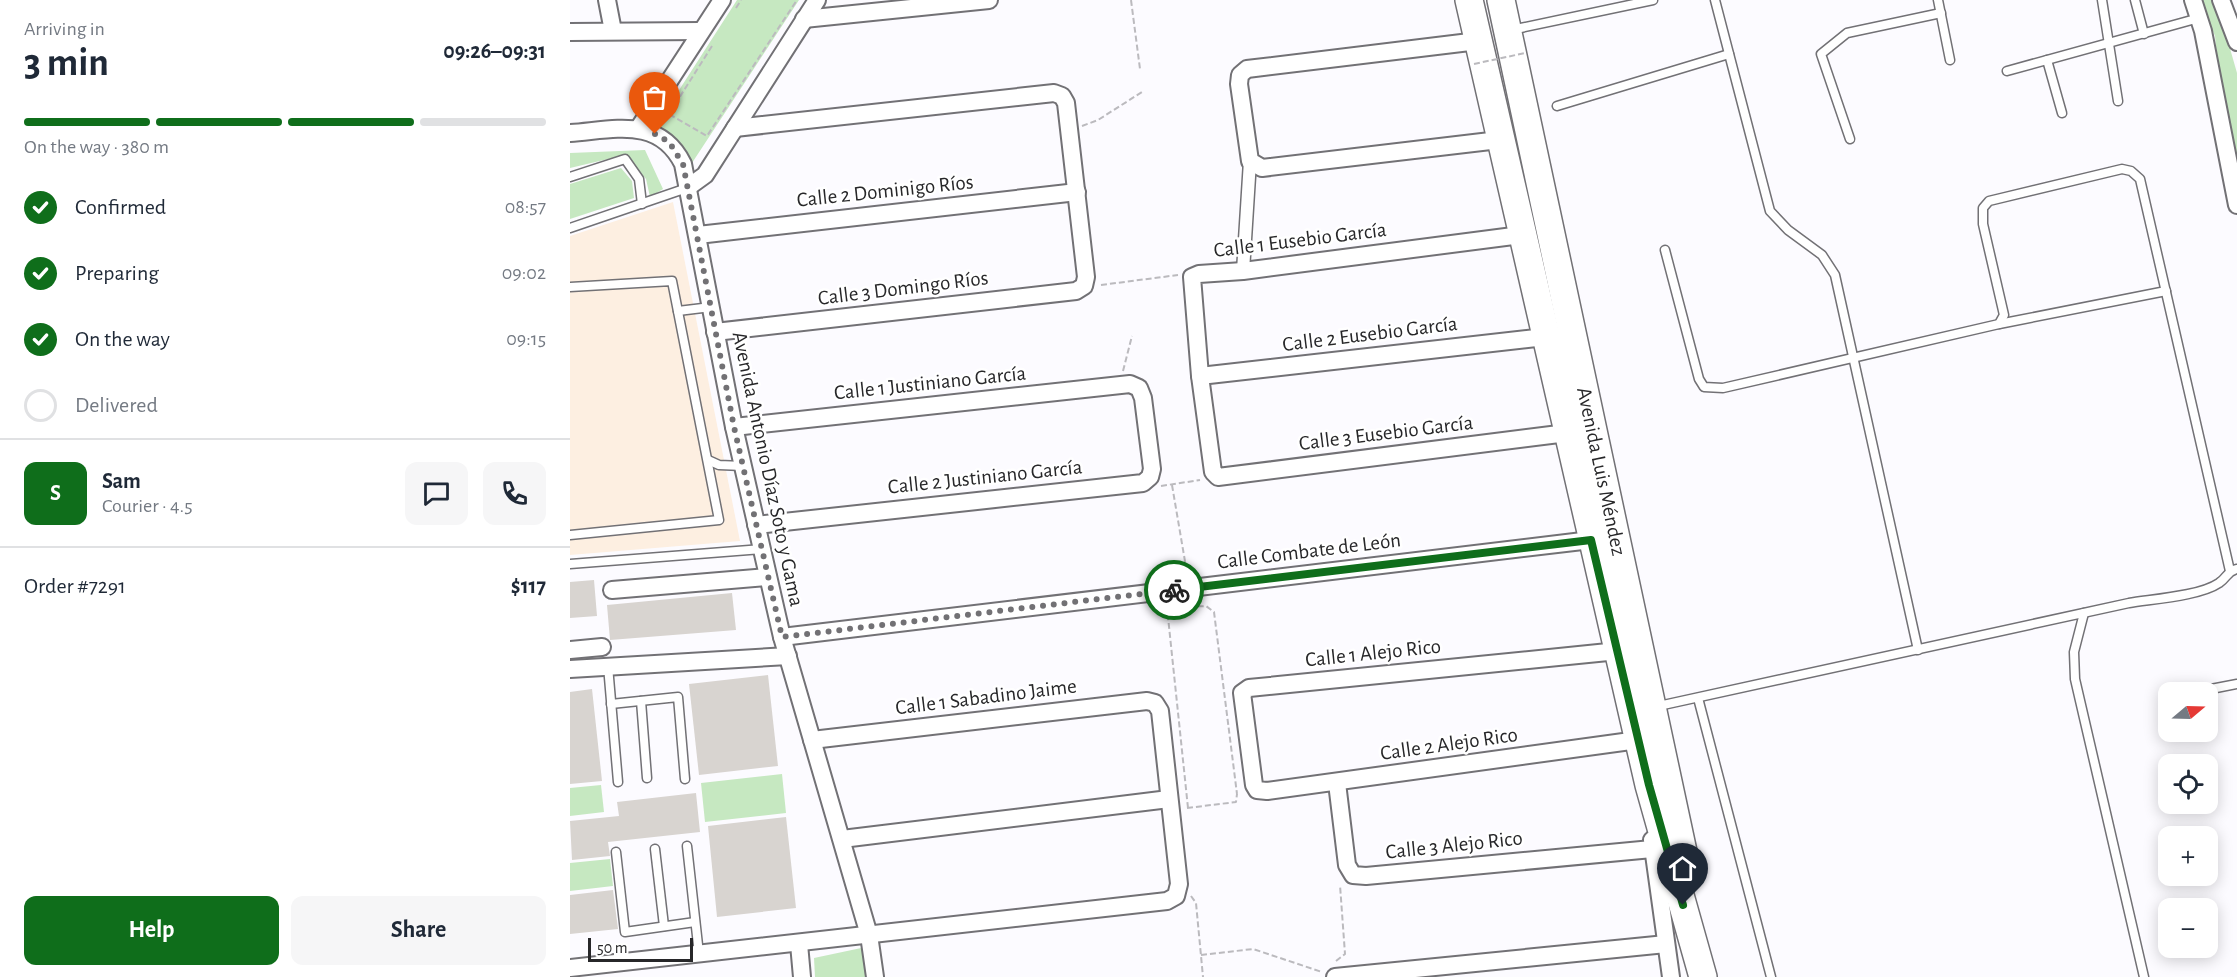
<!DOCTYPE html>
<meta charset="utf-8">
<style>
body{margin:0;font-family:"Alegreya Sans",sans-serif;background:#f6f6f7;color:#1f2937;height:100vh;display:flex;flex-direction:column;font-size:22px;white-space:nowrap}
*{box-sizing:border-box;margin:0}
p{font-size:20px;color:#747a83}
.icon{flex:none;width:33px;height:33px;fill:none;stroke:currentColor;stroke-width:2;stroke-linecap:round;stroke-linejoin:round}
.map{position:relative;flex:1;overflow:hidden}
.sheet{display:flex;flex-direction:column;background:#fff;width:570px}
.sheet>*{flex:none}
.needle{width:39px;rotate:71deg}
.buttons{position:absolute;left:1588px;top:682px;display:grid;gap:12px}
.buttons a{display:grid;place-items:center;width:60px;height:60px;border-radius:12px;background:#fff;box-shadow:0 3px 15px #0003;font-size:30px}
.scale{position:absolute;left:18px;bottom:15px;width:105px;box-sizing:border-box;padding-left:6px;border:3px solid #272729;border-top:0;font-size:16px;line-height:21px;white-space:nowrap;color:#272729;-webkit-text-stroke:4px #fff;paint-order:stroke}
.pin{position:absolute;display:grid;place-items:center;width:51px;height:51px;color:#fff;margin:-62px -26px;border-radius:50% 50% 50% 0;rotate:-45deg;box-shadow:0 0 6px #0007}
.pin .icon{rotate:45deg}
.courier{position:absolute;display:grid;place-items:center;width:60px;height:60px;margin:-30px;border:4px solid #0f6e1b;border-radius:50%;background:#fff;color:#222;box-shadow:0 2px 8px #0007}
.overview em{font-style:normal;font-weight:700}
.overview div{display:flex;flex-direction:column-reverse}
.overview{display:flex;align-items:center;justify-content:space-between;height:102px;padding:0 24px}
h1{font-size:39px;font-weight:700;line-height:45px}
.bar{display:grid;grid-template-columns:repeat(4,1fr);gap:9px 6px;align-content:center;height:72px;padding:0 24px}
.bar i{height:8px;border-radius:4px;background:#e0e1e3}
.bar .selected{background:#0f6e1b}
.bar p{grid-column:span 4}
.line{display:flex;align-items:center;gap:15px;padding:0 24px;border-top:2px solid #e0e1e3}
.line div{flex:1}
.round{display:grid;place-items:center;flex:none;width:63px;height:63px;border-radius:12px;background:#f6f6f7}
ol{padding:0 24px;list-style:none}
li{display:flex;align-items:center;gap:18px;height:66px}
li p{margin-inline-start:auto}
li .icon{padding:6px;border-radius:50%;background:#0f6e1b;color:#fff;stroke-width:4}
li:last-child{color:#747a83}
li i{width:33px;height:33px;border:3px solid #e0e1e3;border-radius:50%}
.cta{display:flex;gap:12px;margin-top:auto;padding:12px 24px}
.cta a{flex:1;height:69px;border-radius:12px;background:#0f6e1b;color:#fff;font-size:24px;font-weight:700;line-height:69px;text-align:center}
.cta a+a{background:#f6f6f7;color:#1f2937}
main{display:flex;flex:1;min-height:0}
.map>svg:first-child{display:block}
.commercial{fill:#fdefe1}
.green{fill:#c6e8c1}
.building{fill:#d8d4d0}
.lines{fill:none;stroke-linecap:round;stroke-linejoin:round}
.service-casing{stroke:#727175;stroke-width:11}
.pedestrian-casing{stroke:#727175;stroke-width:15}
.minor-casing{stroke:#727175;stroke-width:20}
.primary-casing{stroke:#727175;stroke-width:30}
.path{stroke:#bbbabe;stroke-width:2;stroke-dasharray:6 3;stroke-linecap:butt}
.service{stroke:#fff;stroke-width:8}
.pedestrian{stroke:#fff;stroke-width:12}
.minor{stroke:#fff;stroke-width:16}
.primary{stroke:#fff;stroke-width:27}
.path-bridge{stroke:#bbbabe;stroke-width:2;stroke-dasharray:6 3;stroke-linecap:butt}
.done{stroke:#727174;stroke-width:6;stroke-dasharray:0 10.8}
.route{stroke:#0f6e1b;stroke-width:8}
.labels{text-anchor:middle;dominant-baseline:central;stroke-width:5;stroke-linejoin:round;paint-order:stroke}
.street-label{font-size:21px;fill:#272729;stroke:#fff}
</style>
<main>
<section class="sheet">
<div class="overview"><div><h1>3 min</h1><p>Arriving in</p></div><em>09:26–09:31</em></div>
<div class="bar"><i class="selected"></i><i class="selected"></i><i class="selected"></i><i></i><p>On the way · 380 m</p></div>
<ol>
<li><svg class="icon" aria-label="check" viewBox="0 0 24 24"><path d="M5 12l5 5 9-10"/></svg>Confirmed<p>08:57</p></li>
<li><svg class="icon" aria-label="check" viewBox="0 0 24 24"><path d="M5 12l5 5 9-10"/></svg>Preparing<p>09:02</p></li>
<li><svg class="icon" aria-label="check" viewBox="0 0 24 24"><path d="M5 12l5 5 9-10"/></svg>On the way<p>09:15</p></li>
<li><i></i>Delivered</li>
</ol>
<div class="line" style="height:108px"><b class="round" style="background:#0f6e1b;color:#fff">S</b><div><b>Sam</b><p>Courier · 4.5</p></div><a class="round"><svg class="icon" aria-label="chat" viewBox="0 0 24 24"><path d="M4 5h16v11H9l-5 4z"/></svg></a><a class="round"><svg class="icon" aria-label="phone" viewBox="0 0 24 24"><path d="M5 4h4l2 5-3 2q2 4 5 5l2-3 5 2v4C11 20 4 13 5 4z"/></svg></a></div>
<div class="line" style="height:78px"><div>Order #7291</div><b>$117</b></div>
<div class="cta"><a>Help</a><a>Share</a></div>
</section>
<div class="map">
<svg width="1667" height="977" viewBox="0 0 1667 977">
<rect width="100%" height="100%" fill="#fcfbff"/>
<!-- commercial -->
<polygon class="commercial" points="103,202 170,541 0,555 0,236"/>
<!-- green -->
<g class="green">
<polygon points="167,0 229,0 120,166 105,138 84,129"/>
<polygon points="1630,0 1641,0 1655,31 1667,73 1667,186 1651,101 1645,36"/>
<polygon points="75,150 93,189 80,197 76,179 55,155 0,168 0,153"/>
<polygon points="51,168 62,181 64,198 0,219 0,184"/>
<polygon points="212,774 216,813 135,822 131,783"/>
<polygon points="31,785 34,812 0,816 0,788"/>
<polygon points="40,859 43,886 0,891 0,863"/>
<polygon points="296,947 300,977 245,977 244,958"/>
</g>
<!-- building -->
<g class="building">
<polygon points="24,580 27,616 0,618 0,582"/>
<polygon points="162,593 166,630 40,640 37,605"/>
<polygon points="198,675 208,766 129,775 119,684"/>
<polygon points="22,689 32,781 0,784 0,692"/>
<polygon points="126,793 130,832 38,842 40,856 2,860 0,821 49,816 47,802"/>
<polygon points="216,817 226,908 147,917 138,826"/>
<polygon points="43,890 48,929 0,934 0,895"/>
</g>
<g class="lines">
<!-- service casing -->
<g class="service-casing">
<g id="service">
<polyline points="1145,0 1200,211 1218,230 1252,255 1265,275 1348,650"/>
<polyline points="1368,0 1380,60"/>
<polyline points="1532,0 1548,101"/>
<polyline points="1565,0 1574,34"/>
<polyline points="941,30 1083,0"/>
<polyline points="1477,60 1492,113"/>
<polyline points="1437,71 1629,18"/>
<polyline points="987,106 1159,54"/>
<polyline points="1280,139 1251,54 1277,33 1371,13"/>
<polyline points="0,177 55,159 69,179 72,204"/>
<polyline points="0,228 117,188"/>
<polyline points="1095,250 1129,379 1134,387 1153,388 1429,324 1434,315 1413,224 1413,208 1419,201 1552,169 1561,171 1570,179 1660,571"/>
<polyline points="0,287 102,281 149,520 0,535"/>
<polyline points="108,311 141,307"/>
<polyline points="1429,324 1596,291"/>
<polyline points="138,460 149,465 173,466"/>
<polyline points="0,564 192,549"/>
<polyline points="1514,613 1504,652 1505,679 1574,977"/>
<polyline points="38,666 48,782"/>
<polyline points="1641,689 1667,684"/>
<polyline points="1128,698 1201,977"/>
<polyline points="71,701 77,778"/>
<polyline points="41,704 108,697 115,779"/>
<path d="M1084 707 1559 603C1583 599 1630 596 1649 583 1657 578 1657 571 1667 569"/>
<polyline points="117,846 129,954"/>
<polyline points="85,849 94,926"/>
<polyline points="46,852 55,932 125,922"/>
</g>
</g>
<!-- pedestrian casing -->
<g class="pedestrian-casing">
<polyline id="pedestrian" points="673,271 680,161"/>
</g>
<!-- minor casing -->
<g class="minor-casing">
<g id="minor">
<polyline points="37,0 43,31"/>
<polyline points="1623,0 1633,31 1667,205"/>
<polyline points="1651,0 1667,42"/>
<polyline points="234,19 419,0"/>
<polyline points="0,32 131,31"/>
<polyline points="908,41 677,69 670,75 669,84 680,161 692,168 929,140"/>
<polyline points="68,129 152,0"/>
<path d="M0 133C44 130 89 116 113 164L164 427 212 637 299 935 305 977"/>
<polyline points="117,188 135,175 247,0"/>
<polyline points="128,235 507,192"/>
<polyline points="951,235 673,271 629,274 622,277 630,376 643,472 648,477 997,433"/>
<polyline points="145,332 506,291 514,286 516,277 496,103 492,96 484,93 165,128"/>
<polyline points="630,376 975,337"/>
<polyline points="164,427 560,384 569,388 573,398 582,469 580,477 573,483 186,525"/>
<polyline points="42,590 198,577"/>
<polyline points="212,637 1021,540"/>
<polyline points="0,650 32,647"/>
<polyline points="1048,651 679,688 672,693 684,785 687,790 697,791 1068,740"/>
<polyline points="0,669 218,656"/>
<polyline points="767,783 777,865 783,875 796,876 1082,849"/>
<polyline points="272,839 599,799"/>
<polyline points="1082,840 1101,977"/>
<polyline points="229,944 232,977"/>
<polyline points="0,968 597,901 606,896 609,884 590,711 585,703 577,701 242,740"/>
<polyline points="765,977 1096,944"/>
</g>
</g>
<!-- primary casing -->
<g class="primary-casing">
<g id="primary">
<polyline points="899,0 1079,785 1133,977"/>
<path id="s1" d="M931 0 1115 861"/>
</g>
</g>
<!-- path -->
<g class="path">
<polyline points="561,0 570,69"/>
<polyline points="166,8 171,0"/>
<polyline points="142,46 99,114 137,136 227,0"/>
<polyline points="512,126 528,120 572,92"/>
<polyline points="531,285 608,275"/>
<polyline points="553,371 562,336"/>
<polyline points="602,485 617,573"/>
<polyline points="591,486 630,480"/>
<polyline points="617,808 666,802 667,794"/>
<path d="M618 808 598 617C605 605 622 607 636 606L644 612 667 794"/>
<polyline points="621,896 626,903 633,977"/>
<polyline points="631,955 683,949 752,972"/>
<polyline points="766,961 775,954 770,885"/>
</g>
<!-- service -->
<use href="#service" class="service"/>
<!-- pedestrian -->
<use href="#pedestrian" class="pedestrian"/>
<!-- minor -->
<use href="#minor" class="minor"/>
<!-- primary -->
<use href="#primary" class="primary"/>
<!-- path-bridge -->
<polyline class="path-bridge" points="904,64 955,53"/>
</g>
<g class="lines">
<!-- done -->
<polyline class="done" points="85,134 99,142 113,164 164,427 212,637 604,590"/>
<!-- route -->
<polyline class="route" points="604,590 1021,540 1079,785 1113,905"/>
</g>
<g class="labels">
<!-- street labels -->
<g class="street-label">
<text transform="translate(315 191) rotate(-6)">Calle 2 Dominigo Ríos</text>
<text transform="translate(730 240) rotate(-7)">Calle 1 Eusebio García</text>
<text transform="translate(333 288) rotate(-7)">Calle 3 Domingo Ríos</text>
<text transform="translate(800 334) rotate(-7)">Calle 2 Eusebio García</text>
<text transform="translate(360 383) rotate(-6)">Calle 1 Justiniano García</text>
<text transform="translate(816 433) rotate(-7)">Calle 3 Eusebio García</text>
<text transform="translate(198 469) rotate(78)">Avenida Antonio Díaz Soto y Gama</text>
<text stroke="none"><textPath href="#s1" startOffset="482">Avenida Luis Méndez</textPath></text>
<text transform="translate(415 477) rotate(-6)">Calle 2 Justiniano García</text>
<text transform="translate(739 551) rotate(-7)">Calle Combate de León</text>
<text transform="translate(803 653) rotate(-6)">Calle 1 Alejo Rico</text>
<text transform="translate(416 697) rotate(-7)">Calle 1 Sabadino Jaime</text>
<text transform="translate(879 744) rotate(-8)">Calle 2 Alejo Rico</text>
<text transform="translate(884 845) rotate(-6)">Calle 3 Alejo Rico</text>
</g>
</g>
</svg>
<div class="buttons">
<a><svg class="needle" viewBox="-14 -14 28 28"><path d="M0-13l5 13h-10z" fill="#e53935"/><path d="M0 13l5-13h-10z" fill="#747a83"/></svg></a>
<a><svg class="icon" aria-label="locate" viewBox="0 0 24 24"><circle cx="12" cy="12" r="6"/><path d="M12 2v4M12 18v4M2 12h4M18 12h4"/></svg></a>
<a>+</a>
<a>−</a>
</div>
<div class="scale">50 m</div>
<div class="pin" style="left:85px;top:134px;background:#ea580c"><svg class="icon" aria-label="bag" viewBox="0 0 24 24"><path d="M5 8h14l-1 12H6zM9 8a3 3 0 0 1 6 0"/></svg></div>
<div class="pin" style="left:1113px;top:905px;background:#1f2937"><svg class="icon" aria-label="home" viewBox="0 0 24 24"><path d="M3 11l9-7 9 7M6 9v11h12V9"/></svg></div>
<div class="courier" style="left:604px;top:590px"><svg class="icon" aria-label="bike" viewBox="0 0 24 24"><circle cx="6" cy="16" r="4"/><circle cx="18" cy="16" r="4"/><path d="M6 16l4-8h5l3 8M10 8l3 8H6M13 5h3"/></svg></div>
</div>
</main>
